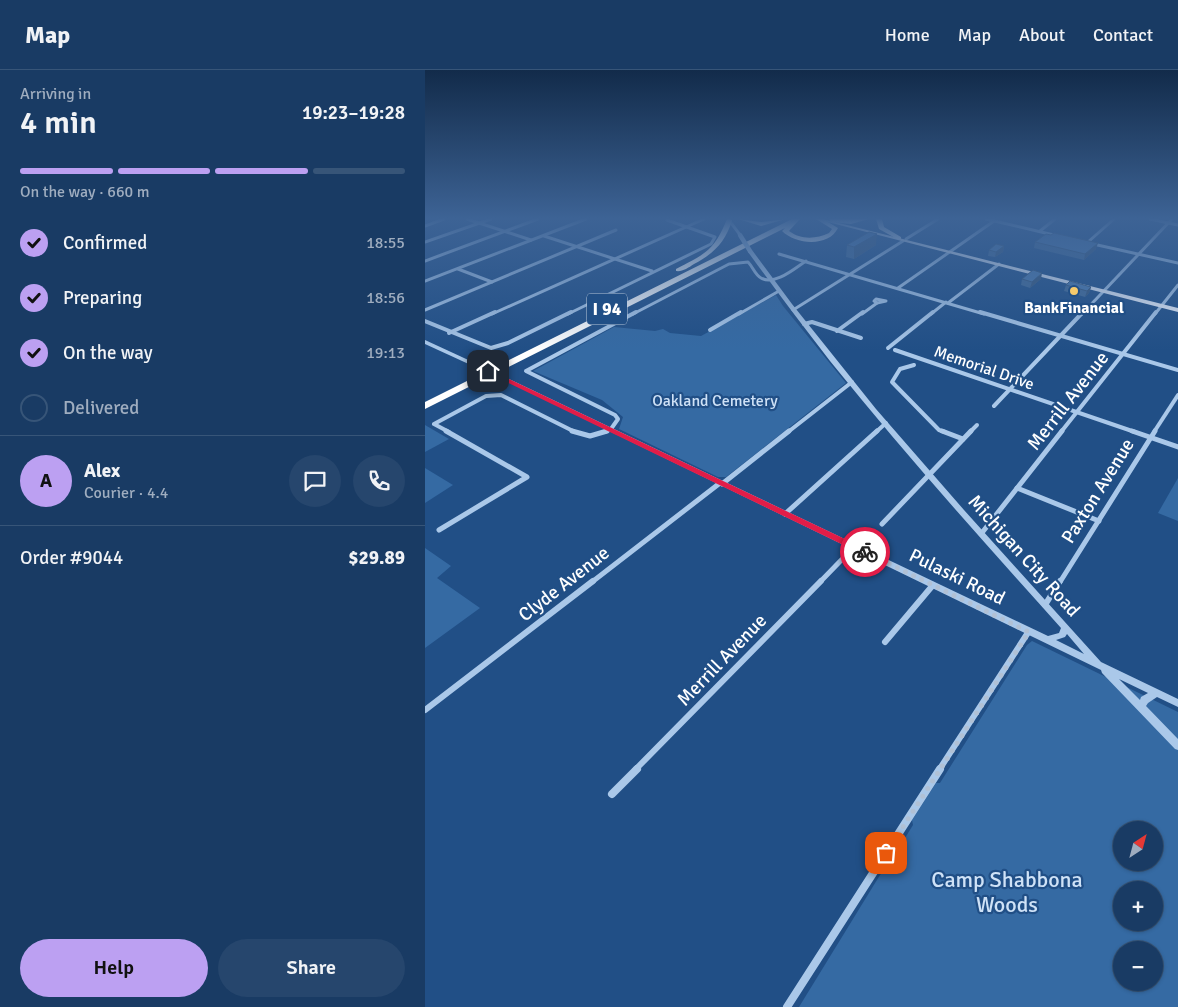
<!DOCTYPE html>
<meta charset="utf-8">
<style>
body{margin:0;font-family:Signika,sans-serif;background:#26466d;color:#f1f3f6;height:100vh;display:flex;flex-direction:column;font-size:19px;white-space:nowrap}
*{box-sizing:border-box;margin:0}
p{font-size:16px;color:#9fadbf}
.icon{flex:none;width:28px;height:28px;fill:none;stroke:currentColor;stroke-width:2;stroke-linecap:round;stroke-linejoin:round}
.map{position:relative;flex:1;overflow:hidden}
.details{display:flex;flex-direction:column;background:#193b64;width:425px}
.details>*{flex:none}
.needle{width:32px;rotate:36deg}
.fabs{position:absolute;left:688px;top:751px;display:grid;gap:10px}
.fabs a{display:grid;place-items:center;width:50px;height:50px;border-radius:50%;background:#193b64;box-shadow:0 1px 4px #0004,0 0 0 1px #375578;font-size:25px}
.pin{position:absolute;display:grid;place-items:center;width:42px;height:42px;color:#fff;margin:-21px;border-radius:10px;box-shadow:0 2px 8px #0006}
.courier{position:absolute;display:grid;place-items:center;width:50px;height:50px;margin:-25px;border:4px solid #e11d48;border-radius:50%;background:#fff;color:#222;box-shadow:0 1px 6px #0007}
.head em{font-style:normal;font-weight:600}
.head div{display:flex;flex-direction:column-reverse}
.head{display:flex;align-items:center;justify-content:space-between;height:85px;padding:0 20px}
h1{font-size:32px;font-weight:600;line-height:38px}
.bar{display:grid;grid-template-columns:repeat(4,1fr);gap:8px 5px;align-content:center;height:60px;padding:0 20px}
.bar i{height:6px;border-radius:4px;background:#375578}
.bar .on{background:#bca0f2}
.bar p{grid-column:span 4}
.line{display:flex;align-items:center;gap:12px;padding:0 20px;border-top:1px solid #375578}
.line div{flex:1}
.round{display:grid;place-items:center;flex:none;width:52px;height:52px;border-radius:26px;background:#26466d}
ol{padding:0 20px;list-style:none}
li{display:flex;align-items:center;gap:15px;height:55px}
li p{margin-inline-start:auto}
li .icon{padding:5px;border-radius:50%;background:#bca0f2;color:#111;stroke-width:4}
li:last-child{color:#9fadbf}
li i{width:28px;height:28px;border:2px solid #375578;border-radius:50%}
.cta{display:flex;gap:10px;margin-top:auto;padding:10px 20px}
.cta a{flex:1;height:58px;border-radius:30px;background:#bca0f2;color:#111;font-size:20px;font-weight:600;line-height:58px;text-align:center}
.cta a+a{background:#26466d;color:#f1f3f6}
header{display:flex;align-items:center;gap:30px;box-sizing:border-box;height:70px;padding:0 25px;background:#193b64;border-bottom:1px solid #375578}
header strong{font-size:24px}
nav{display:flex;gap:28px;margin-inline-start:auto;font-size:18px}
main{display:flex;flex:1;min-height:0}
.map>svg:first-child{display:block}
.green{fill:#356aa3;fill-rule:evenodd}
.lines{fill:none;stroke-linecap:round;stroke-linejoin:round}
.minor-far4{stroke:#aac8e9;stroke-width:3}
.minor-far3{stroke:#aac8e9;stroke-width:4}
.minor-far2{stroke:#aac8e9;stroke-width:5}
.minor-far1{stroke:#aac8e9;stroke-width:6}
.minor{stroke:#aac8e9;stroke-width:8}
.tertiary{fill:#aac8e9;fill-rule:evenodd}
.primary{fill:#eef4fe;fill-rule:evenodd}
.motorway{fill:#fff;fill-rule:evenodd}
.tertiary-bridge-far1{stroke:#aac8e9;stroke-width:4.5}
.tertiary-bridge{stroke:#aac8e9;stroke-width:5.5}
.wall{fill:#436b97}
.shaded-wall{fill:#37577b}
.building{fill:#4e7cb0;stroke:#37577b}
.route{fill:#e11d48}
.done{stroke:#b1c1d5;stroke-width:5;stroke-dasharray:0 9}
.poi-dot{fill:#f6ca6c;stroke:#214f86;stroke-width:2}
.labels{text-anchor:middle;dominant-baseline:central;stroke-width:4.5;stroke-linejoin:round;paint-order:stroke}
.far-poi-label{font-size:16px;font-weight:bold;fill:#fff;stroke:#214f86}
.far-street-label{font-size:16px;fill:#fff;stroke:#214f86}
.far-park-label{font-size:16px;fill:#cfe2f7;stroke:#214f86}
.shield{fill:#214f86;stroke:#bccadb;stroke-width:1}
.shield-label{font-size:18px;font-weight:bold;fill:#fff}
.street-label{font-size:19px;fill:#fff;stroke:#214f86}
.near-park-label{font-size:22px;fill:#cfe2f7;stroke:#214f86}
</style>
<header>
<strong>Map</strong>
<nav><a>Home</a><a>Map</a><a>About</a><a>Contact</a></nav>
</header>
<main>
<section class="details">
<div class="head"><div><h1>4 min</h1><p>Arriving in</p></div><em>19:23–19:28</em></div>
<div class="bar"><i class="on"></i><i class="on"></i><i class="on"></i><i></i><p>On the way · 660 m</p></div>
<ol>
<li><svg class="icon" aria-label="check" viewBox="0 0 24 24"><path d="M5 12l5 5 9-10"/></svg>Confirmed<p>18:55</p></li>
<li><svg class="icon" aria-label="check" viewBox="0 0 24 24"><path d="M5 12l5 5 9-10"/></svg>Preparing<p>18:56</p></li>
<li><svg class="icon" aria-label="check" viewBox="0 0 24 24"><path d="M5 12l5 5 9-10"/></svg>On the way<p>19:13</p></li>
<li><i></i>Delivered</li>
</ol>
<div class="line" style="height:90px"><b class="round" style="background:#bca0f2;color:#111">A</b><div><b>Alex</b><p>Courier · 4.4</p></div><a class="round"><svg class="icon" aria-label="chat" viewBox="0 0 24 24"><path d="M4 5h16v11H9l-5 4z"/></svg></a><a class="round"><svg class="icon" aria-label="phone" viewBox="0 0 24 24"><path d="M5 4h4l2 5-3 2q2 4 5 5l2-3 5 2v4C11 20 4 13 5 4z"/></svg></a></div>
<div class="line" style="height:65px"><div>Order #9044</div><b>$29.89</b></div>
<div class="cta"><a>Help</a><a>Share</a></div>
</section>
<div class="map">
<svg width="753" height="937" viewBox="0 0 753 937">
<rect width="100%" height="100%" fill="#214f86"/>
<!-- green -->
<g class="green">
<polygon points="351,225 358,236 421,313 301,407 293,407 194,359 198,347 177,330 108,301 189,257 230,261 238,259 245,263 276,266"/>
<polygon points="0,355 24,369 0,382"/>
<polygon points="0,398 28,415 0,433"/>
<polygon points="753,408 753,451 733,443"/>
<polygon points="0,478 26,496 12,508 55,538 0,578"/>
<path d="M607 571 753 642V937H374L455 805 461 799 488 755 487 750 511 713H515L602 575ZM696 760H729V792H696ZM696 820H729V852H696ZM696 880H729V912H696Z"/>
</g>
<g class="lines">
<!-- minor-far4 -->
<g class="minor-far4">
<polyline points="42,149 106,170"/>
<polyline points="561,149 633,166"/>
<polyline points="725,149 753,155"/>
<polyline points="0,156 19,149"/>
<polyline points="615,161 630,149"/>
<polyline points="119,166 227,201"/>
<polyline points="481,169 513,149"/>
<polyline points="0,172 66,149"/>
<polyline points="663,172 689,149"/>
<polyline points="668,174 753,193"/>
<polyline points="354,184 559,244"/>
<polyline points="0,191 113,149"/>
<polyline points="33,199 67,212"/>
<polyline points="0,211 161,149"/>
<polyline points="473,218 569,151"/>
<polygon points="451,229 461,231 452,233 449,231"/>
<polyline points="523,233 574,194"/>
<polyline points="0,240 191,160"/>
<polyline points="368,240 478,171"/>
<polyline points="67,244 279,149"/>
<polyline points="143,244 286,174 290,167 242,150"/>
<path d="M208 244 304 194 323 192C328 197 330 205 336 208 350 216 370 198 381 191"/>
<polyline points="314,244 354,221"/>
<polyline points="437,244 452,233"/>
<polyline points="506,244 521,232"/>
<polyline points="657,244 747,149"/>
<polyline points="730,244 753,215"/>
</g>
<!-- minor-far3 -->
<g class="minor-far3">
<polyline points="555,242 753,300"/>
<polyline points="0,251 66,278 83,273 146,242"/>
<polyline points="379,254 387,252 436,268"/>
<polyline points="285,260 316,242"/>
<polyline points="412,261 438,242"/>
<polyline points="24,263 70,242"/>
<polyline points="463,278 508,242"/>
<polyline points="470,280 710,362"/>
<polyline points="489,295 475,299 467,312 514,360 520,362"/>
<polyline points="569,336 658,242"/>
<polyline points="24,362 9,354 61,326 76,325 150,362"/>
<polyline points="180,362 186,359 193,349 190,345 101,301 211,242"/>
<polyline points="363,362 427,312"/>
<polyline points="451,362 461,353"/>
<polyline points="545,362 552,355"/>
<polyline points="636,362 731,242"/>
<polyline points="729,362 753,325"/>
</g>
<!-- minor-far2 -->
<g class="minor-far2">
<polyline points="147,361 165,366 182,361"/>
<polyline points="517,361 538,369"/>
<polyline points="707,361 753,377"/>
<polyline points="297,414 364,361"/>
<polyline points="592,418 674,451"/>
<polyline points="360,444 452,361"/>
<polyline points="457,454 546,361"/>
<polyline points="14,460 102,407 21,361"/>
<polyline points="556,464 637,361"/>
<polyline points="167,512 295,413"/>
<polyline points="395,512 429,477"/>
<polyline points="635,512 730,361"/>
</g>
<!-- minor-far1 -->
<g class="minor-far1">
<polyline points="620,535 635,511"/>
<polyline points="460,572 508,515"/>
<polyline points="0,640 168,511"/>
<polyline points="210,700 396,511"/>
<polyline points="514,700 604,561"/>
</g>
<!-- minor -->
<g class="minor">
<polyline points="187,724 212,699"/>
<polyline points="362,937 515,699"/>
</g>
<!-- tertiary -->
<g class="tertiary">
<polygon points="303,149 305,149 317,165 316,166 314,166 302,150"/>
<path d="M323 180H327L367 234 451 339 539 440 676 592 753 629V637L732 627 723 633 721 636 753 669V680L750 679 677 603 676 600 73 307 74 306H78L623 566 634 563 636 558C557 470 479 383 405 291 377 255 350 219 323 182ZM642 564 659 584 631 570 640 567ZM694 609 723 623 716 627 715 630Z"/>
<polygon points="0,270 52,294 53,295 52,296 48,296 0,274"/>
</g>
<!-- primary -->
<polygon class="primary" points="391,149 398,149 753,238 753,242"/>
<!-- motorway -->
<g class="motorway">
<path d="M302 149 307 150C301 172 288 184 269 194 263 198 257 202 251 201V199C280 184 289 181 302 149Z"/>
<polygon points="313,149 336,152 361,149 336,156"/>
<path d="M367 149H375L364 161C376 170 391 169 404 163L407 159 391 149H398L413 158C404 177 371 175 357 161L360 158 0 339V332Z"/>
<polygon points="404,149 444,149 426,154 406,152"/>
<polygon points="451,149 457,149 459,157 476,167 476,169 472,169 454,159"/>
</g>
<!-- tertiary-bridge-far1 -->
<polyline class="tertiary-bridge-far1" points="315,165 325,181"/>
<!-- tertiary-bridge -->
<polyline class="tertiary-bridge" points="50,295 76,307"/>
</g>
<!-- wall -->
<g class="wall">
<polygon points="626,165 671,179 659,190 609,178 610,172"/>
<polygon points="422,175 451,175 429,189 421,187"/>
<polygon points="579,176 578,182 570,187 563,186 564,180"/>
<polygon points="597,209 616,209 605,218 596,215"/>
<polygon points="641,215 666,217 664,223 660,227 639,221"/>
</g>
<!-- shaded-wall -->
<g class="shaded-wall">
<polygon points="452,164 451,175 429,189 429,177"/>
<polygon points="673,173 671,179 659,190 660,184"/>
<polygon points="579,176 578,182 570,187 571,182"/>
<polygon points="617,203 616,209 605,218 607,212"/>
<polygon points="666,217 664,223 660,227 662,221"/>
</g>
<!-- building -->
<g class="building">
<polygon points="444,162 452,164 429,177 422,175"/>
<polygon points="629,163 673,173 660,184 610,172 621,164 626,165"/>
<polygon points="571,174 579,176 571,182 564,180"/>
<polygon points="608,200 617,203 607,212 597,209"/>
<polygon points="645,211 666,217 662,221 641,215"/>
</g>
<!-- sky -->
<linearGradient id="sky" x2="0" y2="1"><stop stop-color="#122b4a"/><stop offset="0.53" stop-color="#3d6395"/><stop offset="1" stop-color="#3d6395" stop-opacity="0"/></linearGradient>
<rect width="753" height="280" fill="url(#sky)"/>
<!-- route -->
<polygon class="route" points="63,299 443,480 444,482 440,485 437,484 61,302"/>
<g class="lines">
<!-- done -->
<polyline class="done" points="440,482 604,562 461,783"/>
</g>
<!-- markers -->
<circle class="poi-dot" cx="649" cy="221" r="5"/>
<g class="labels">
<!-- far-poi labels -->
<g class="far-poi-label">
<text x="649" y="238">BankFinancial</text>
</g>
<!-- far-street labels -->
<g class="far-street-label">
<text transform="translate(559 298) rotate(19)">Memorial Drive</text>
</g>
<!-- far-park labels -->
<g class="far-park-label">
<text x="290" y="331">Oakland Cemetery</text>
</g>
<!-- shield labels -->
<rect class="shield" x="162" y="223.5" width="40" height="31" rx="4"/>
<g class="shield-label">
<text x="182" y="239">I 94</text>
</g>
<!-- street labels -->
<g class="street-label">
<text transform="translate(643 331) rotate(-52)">Merrill Avenue</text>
<text transform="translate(673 421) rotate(-58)">Paxton Avenue</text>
<text transform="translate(599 486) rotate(48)">Michigan City Road</text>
<text transform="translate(532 507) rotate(26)">Pulaski Road</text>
<text transform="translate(139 514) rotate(-38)">Clyde Avenue</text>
<text transform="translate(297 590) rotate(-46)">Merrill Avenue</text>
</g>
<!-- near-park labels -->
<g class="near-park-label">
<text x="582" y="809">Camp Shabbona<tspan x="582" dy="25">Woods</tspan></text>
</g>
</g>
</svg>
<div class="fabs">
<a><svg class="needle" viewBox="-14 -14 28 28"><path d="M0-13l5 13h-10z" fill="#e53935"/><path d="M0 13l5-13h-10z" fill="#9fadbf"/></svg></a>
<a>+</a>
<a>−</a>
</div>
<div class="pin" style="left:461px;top:783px;background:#ea580c"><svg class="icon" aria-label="bag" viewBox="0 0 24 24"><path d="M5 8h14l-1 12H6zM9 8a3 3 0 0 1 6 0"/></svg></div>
<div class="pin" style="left:63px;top:301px;background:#1f2937"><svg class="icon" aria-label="home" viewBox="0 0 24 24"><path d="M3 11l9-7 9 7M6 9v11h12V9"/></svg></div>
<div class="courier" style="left:440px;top:482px"><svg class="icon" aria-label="bike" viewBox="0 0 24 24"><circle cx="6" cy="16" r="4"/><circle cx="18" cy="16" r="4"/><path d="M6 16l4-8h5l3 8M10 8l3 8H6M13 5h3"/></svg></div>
</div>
</main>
